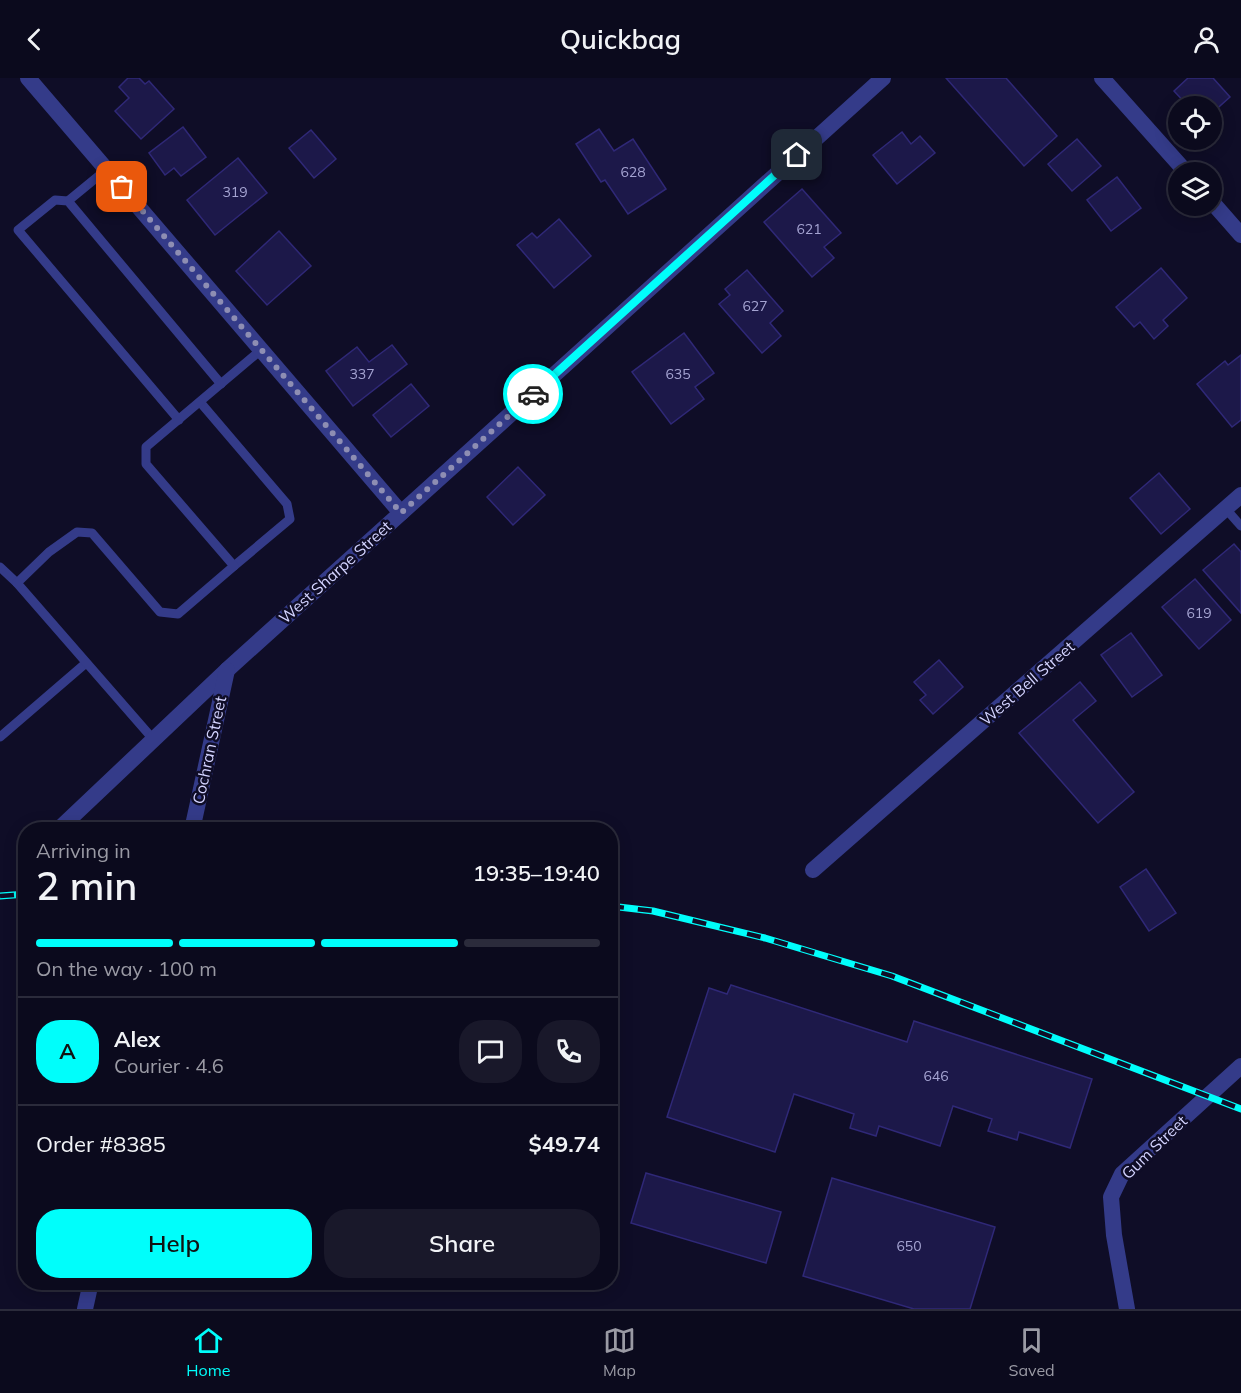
<!DOCTYPE html>
<meta charset="utf-8">
<style>
body{margin:0;font-family:Mulish,sans-serif;background:#19182a;color:#f1f3f6;height:100vh;display:flex;flex-direction:column;font-size:22px;white-space:nowrap}
*{box-sizing:border-box;margin:0}
p{font-size:20px;color:#9a9aa4}
.icon{flex:none;width:33px;height:33px;fill:none;stroke:currentColor;stroke-width:2;stroke-linecap:round;stroke-linejoin:round}
.map{position:relative;flex:1;overflow:hidden}
.drawer{position:absolute;left:18px;top:744px;width:600px;height:468px;display:flex;flex-direction:column;background:#0b0a1d;border-radius:24px;box-shadow:0 3px 15px #0003,0 0 0 2px #2b2b3b}
.drawer>*{flex:none}
.tools{position:absolute;left:1168px;top:18px;display:grid;gap:12px}
.tools a{display:grid;place-items:center;width:54px;height:54px;border-radius:50%;background:#0b0a1d;box-shadow:0 3px 15px #0003,0 0 0 2px #2b2b3b;font-size:30px}
.pin{position:absolute;display:grid;place-items:center;width:51px;height:51px;color:#fff;margin:-26px;border-radius:12px;box-shadow:0 3px 9px #0006}
.courier{position:absolute;display:grid;place-items:center;width:60px;height:60px;margin:-30px;border:4px solid #00fefb;border-radius:50%;background:#fff;color:#222;box-shadow:0 2px 8px #0007}
.head em{font-style:normal;font-weight:600}
.head div{display:flex;flex-direction:column-reverse}
.head{display:flex;align-items:center;justify-content:space-between;height:102px;padding:0 18px}
h1{font-size:39px;font-weight:600;line-height:45px}
.bar{display:grid;grid-template-columns:repeat(4,1fr);gap:9px 6px;align-content:center;height:72px;padding:0 18px}
.bar i{height:8px;border-radius:4px;background:#2b2b3b}
.bar .selected{background:#00fefb}
.bar p{grid-column:span 4}
.line{display:flex;align-items:center;gap:15px;padding:0 18px;border-top:2px solid #2b2b3b}
.line div{flex:1}
.round{display:grid;place-items:center;flex:none;width:63px;height:63px;border-radius:24px;background:#19182a}
.action{display:flex;gap:12px;margin-top:auto;padding:12px 18px}
.action a{flex:1;height:69px;border-radius:24px;background:#00fefb;color:#111;font-size:24px;font-weight:600;line-height:69px;text-align:center}
.action a+a{background:#19182a;color:#f1f3f6}
header{display:flex;justify-content:space-between;align-items:center;height:78px;padding:0 18px;background:#0b0a1d;font-size:27px;font-weight:600}
.menu{display:flex;justify-content:space-around;align-items:center;height:84px;border-top:2px solid #2b2b3b;background:#0b0a1d;font-size:16px;color:#9a9aa4}
.menu a{display:grid;justify-items:center;gap:3px}
.menu .selected{color:#00fefb}
.map>svg:first-child{display:block}
.building{fill:#1c1849;stroke:#2f2877;stroke-width:1.5}
.lines{fill:none;stroke-linecap:round;stroke-linejoin:round}
.service{stroke:#343b89;stroke-width:9}
.minor{stroke:#343b89;stroke-width:16}
.tertiary{stroke:#343b89;stroke-width:16}
.rail-casing{stroke:#00fefb;stroke-width:7}
.rail{stroke:#0f0d27;stroke-width:4.5;stroke-dasharray:14;stroke-linecap:butt}
.done{stroke:#8e8eb3;stroke-width:6;stroke-dasharray:0 10.8}
.route{stroke:#00fefb;stroke-width:8}
.labels{text-anchor:middle;dominant-baseline:central;stroke-width:5;stroke-linejoin:round;paint-order:stroke}
.number-label{font-size:14px;fill:#a5a4d2}
.street-label{font-size:16px;fill:#d3d3ff;stroke:#0f0d27}
</style>
<header><svg class="icon" aria-label="back" viewBox="0 0 24 24"><path d="M15 5l-7 7 7 7"/></svg>Quickbag<svg class="icon" aria-label="person" viewBox="0 0 24 24"><circle cx="12" cy="8" r="4"/><path d="M4 21q1-7 8-7t8 7"/></svg></header>
<div class="map">
<svg width="1241" height="1231" viewBox="0 0 1241 1231">
<rect width="100%" height="100%" fill="#0f0d27"/>
<!-- building -->
<g class="building">
<polygon points="128,0 139,0 145,6 149,3 174,31 141,61 115,33 129,20 119,9"/>
<polygon points="946,0 1006,0 1057,58 1024,88"/>
<polygon points="1188,0 1213,0 1230,19 1212,35 1212,28 1188,28 1174,13"/>
<polygon points="183,49 206,79 181,98 174,90 165,97 149,75"/>
<polygon points="599,51 614,73 633,61 666,111 628,136 605,102 601,104 576,66"/>
<polygon points="311,52 336,81 314,100 289,70"/>
<polygon points="902,54 911,66 920,58 935,75 897,106 873,77"/>
<polygon points="1077,61 1101,88 1072,113 1048,86"/>
<polygon points="238,80 267,115 215,157 187,122"/>
<polygon points="1117,99 1141,130 1111,153 1087,122"/>
<polygon points="802,111 841,155 824,169 834,180 812,199 764,144"/>
<polygon points="559,141 591,178 554,210 517,167 532,155 537,160"/>
<polygon points="279,153 311,188 267,227 236,193"/>
<polygon points="1161,190 1187,220 1163,242 1168,248 1154,261 1140,244 1134,249 1116,229"/>
<polygon points="747,192 783,233 770,245 781,258 762,275 719,226 730,217 725,211"/>
<polygon points="684,255 714,295 695,309 704,321 671,346 632,294"/>
<polygon points="392,267 407,286 353,328 326,293 357,269 369,284"/>
<polygon points="1241,277 1241,342 1232,349 1197,306 1225,283 1228,287"/>
<polygon points="411,306 429,328 391,359 373,337"/>
<polygon points="518,389 545,417 513,447 487,419"/>
<polygon points="1159,395 1190,431 1161,456 1130,420"/>
<polygon points="1234,466 1241,474 1241,535 1203,492"/>
<polygon points="1195,501 1231,542 1199,571 1162,529"/>
<polygon points="1131,555 1162,597 1132,619 1101,577"/>
<polygon points="939,582 963,609 933,636 920,622 926,617 914,604"/>
<polygon points="1080,604 1096,623 1073,642 1134,714 1098,745 1019,655"/>
<polygon points="1146,791 1176,835 1149,853 1120,809"/>
<polygon points="731,907 907,964 914,943 1092,1001 1070,1070 1019,1054 1017,1062 988,1053 992,1041 953,1028 940,1068 879,1048 876,1058 850,1050 854,1036 794,1016 775,1074 667,1039 709,910 727,916"/>
<polygon points="646,1095 781,1134 766,1185 631,1145"/>
<polygon points="832,1100 995,1149 970,1231 914,1231 803,1198"/>
</g>
<g class="lines">
<!-- service -->
<g class="service">
<polyline points="68,123 107,91"/>
<polyline points="200,324 287,426 290,441 234,488"/>
<polyline points="179,342 18,152 55,122 68,123 221,306"/>
<polyline points="1226,431 1241,448"/>
<polyline points="0,489 17,505"/>
<polyline points="0,659 86,585"/>
<polyline points="153,661 17,505 49,474 77,454 92,455 160,534 178,536 234,488 146,386 146,369 261,272"/>
</g>
<!-- minor -->
<g class="minor">
<polyline points="28,0 401,435"/>
<polyline points="58,752 227,592 883,0"/>
<polyline points="192,752 227,592"/>
<polyline points="24,784 26,782"/>
<polyline points="813,792 1241,417"/>
<polyline points="85,1231 91,1204"/>
<polyline points="1127,1231 1114,1157 1111,1119 1122,1096 1241,988"/>
</g>
<!-- tertiary -->
<g class="tertiary">
<polyline points="1102,0 1186,94"/>
<polyline points="1212,124 1241,157"/>
</g>
<!-- rail casing -->
<g class="rail-casing">
<g id="rail">
<polyline points="0,818 26,816"/>
<polyline points="610,828 653,833 765,860 892,898 1241,1031"/>
</g>
</g>
<!-- rail -->
<use href="#rail" class="rail"/>
</g>
<g class="lines">
<!-- done -->
<polyline class="done" points="122,109 401,435 533,316"/>
<!-- route -->
<polyline class="route" points="533,316 797,77"/>
</g>
<g class="labels">
<!-- number labels -->
<g class="number-label">
<text x="633" y="94">628</text>
<text x="235" y="114">319</text>
<text x="809" y="151">621</text>
<text x="755" y="228">627</text>
<text x="362" y="296">337</text>
<text x="678" y="296">635</text>
<text x="1199" y="535">619</text>
<text x="936" y="998">646</text>
<text x="909" y="1168">650</text>
</g>
<!-- street labels -->
<g class="street-label">
<text transform="translate(335 494) rotate(-42)">West Sharpe Street</text>
<text transform="translate(1027 605) rotate(-41)">West Bell Street</text>
<text transform="translate(209 672) rotate(-78)">Cochran Street</text>
<text transform="translate(1154 1069) rotate(-44)">Gum Street</text>
</g>
</g>
</svg>
<div class="tools">
<a><svg class="icon" aria-label="locate" viewBox="0 0 24 24"><circle cx="12" cy="12" r="6"/><path d="M12 2v4M12 18v4M2 12h4M18 12h4"/></svg></a>
<a><svg class="icon" aria-label="layers" viewBox="0 0 24 24"><path d="M12 4l9 5-9 5-9-5zM3 14l9 5 9-5"/></svg></a>
</div>
<div class="pin" style="left:122px;top:109px;background:#ea580c"><svg class="icon" aria-label="bag" viewBox="0 0 24 24"><path d="M5 8h14l-1 12H6zM9 8a3 3 0 0 1 6 0"/></svg></div>
<div class="pin" style="left:797px;top:77px;background:#1f2937"><svg class="icon" aria-label="home" viewBox="0 0 24 24"><path d="M3 11l9-7 9 7M6 9v11h12V9"/></svg></div>
<div class="courier" style="left:533px;top:316px"><svg class="icon" aria-label="car" viewBox="0 0 24 24"><path d="M5 17H2v-5l4-1 3-4h7l3 4 3 1v5h-3M9 17h6M6 11h13"/><circle cx="7" cy="17" r="2"/><circle cx="17" cy="17" r="2"/></svg></div>
<section class="drawer">
<div class="head"><div><h1>2 min</h1><p>Arriving in</p></div><em>19:35–19:40</em></div>
<div class="bar"><i class="selected"></i><i class="selected"></i><i class="selected"></i><i></i><p>On the way · 100 m</p></div>
<div class="line" style="height:108px"><b class="round" style="background:#00fefb;color:#111">A</b><div><b>Alex</b><p>Courier · 4.6</p></div><a class="round"><svg class="icon" aria-label="chat" viewBox="0 0 24 24"><path d="M4 5h16v11H9l-5 4z"/></svg></a><a class="round"><svg class="icon" aria-label="phone" viewBox="0 0 24 24"><path d="M5 4h4l2 5-3 2q2 4 5 5l2-3 5 2v4C11 20 4 13 5 4z"/></svg></a></div>
<div class="line" style="height:78px"><div>Order #8385</div><b>$49.74</b></div>
<div class="action"><a>Help</a><a>Share</a></div>
</section>
</div>
<nav class="menu">
<a class="selected"><svg class="icon" aria-label="home" viewBox="0 0 24 24"><path d="M3 11l9-7 9 7M6 9v11h12V9"/></svg>Home</a>
<a><svg class="icon" aria-label="map" viewBox="0 0 24 24"><path d="M3 6l6-2 6 2 6-2v14l-6 2-6-2-6 2zM9 4v14M15 6v14"/></svg>Map</a>
<a><svg class="icon" aria-label="saved" viewBox="0 0 24 24"><path d="M7 4h10v16l-5-4-5 4z"/></svg>Saved</a>
</nav>
